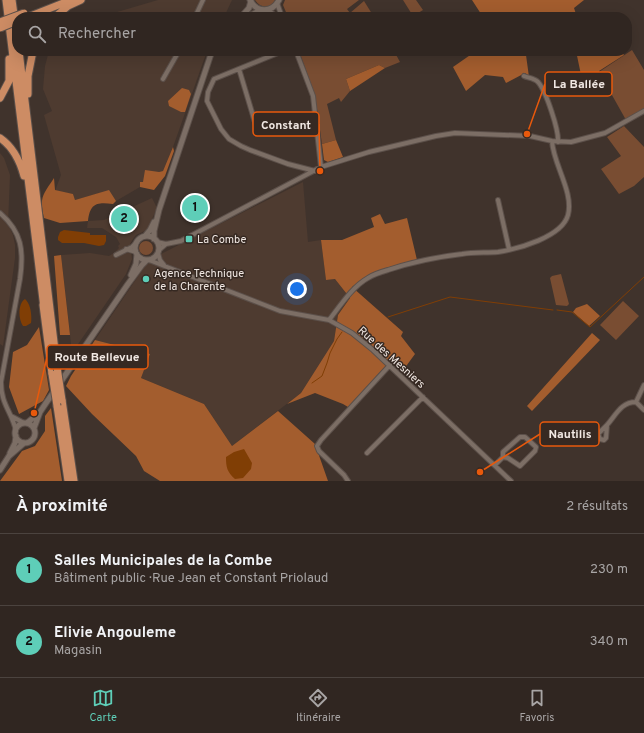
<!DOCTYPE html>
<html lang="fr">
<meta charset="utf-8">
<style>
body{margin:0;font-family:Overpass,sans-serif;background:#382e2a;color:#f1f3f6}
.you{position:absolute;left:297px;top:289px;width:14px;height:14px;margin:-10px;border:3px solid #fff;border-radius:50%;background:#1a73e8;box-shadow:0 0 0 6px #1a73e833}
.badge{display:grid;place-items:center;width:26px;height:26px;border-radius:50%;background:#5eceb8;color:#111;font-size:13px;font-weight:700}
.pin{position:absolute;translate:-50% -50%;border:2px solid #fff;box-shadow:0 1px 4px #0006}
.list{margin:0;padding:0;list-style:none}
h2{display:flex;justify-content:space-between;align-items:center;height:52px;margin:0;padding:0 16px;font-size:17px}
h2 small{font-size:13px;font-weight:400;color:#a8a5a5}
.list li{display:grid;grid-template-columns:26px 1fr auto;gap:12px;align-items:center;box-sizing:border-box;height:72px;padding:0 16px;border-top:1px solid #4b433f}
.list b{display:block;font-size:15px;white-space:nowrap}
.list p{margin:0;font-size:13px;white-space:nowrap;color:#a8a5a5}
.list em{font-size:13px;font-style:normal;color:#a8a5a5}
.icon{flex:none;width:22px;height:22px;fill:none;stroke:currentColor;stroke-width:2;stroke-linecap:round;stroke-linejoin:round}
.map{position:relative;flex:none;width:644px;height:481px;overflow:hidden}
.search{position:absolute;background:#302621;box-shadow:0 4px 16px #0002;left:12px;right:12px;top:12px;height:44px;display:flex;align-items:center;gap:10px;box-sizing:border-box;padding:0 14px;border-radius:16px;color:#a8a5a5;font-size:15px}
.sheet{height:196px;background:#302621}
nav{display:flex;justify-content:space-around;align-items:center;box-sizing:border-box;height:56px;border-top:1px solid #4b433f;background:#302621;font-size:11px;color:#a8a5a5}
nav a{display:grid;justify-items:center;gap:2px}
nav .on{color:#5eceb8}
.map>svg:first-child{display:block}
.built{fill:#4e3b30}
.green{fill:#794d32}
.forest{fill:#a35d2e}
.water{fill:#803e05}
.lines{fill:none;stroke-linecap:round;stroke-linejoin:round}
.stream{stroke:#803e05;stroke-width:1}
.minor-casing{stroke:#5c504a;stroke-width:6}
.tertiary-casing{stroke:#5c504a;stroke-width:7}
.trunk-casing{stroke:#5c504a;stroke-width:9}
.minor{stroke:#7c6e65;stroke-width:4}
.tertiary{stroke:#7c6e65;stroke-width:5}
.trunk{stroke:#cd8c64;stroke-width:7}
.trunk-bridge-casing{stroke:#5c504a;stroke-width:9;stroke-linecap:butt}
.trunk-bridge{stroke:#cd8c64;stroke-width:7}
.poi-dot{fill:#5eceb8;stroke:#362922;stroke-width:1.5}
.labels{text-anchor:middle;stroke-width:3;stroke-linejoin:round;paint-order:stroke}
.poi-label{font-size:11px;fill:#f1e8e3;stroke:#362922;text-anchor:start}
.street-label{font-size:11px;fill:#f1e8e3;stroke:#362922}
.leader{fill:none;stroke:#e8590c;stroke-width:1.5}
.callout-dot{fill:#e8590c;stroke:#362922;stroke-width:1.5}
.callout{fill:#362922;stroke:#e8590c;stroke-width:1.5}
.callout-label{font-size:12px;text-anchor:middle;font-weight:bold;fill:#f1e8e3}
</style>
<div class="map">
<svg width="644" height="481" viewBox="0 0 644 481">
<rect width="100%" height="100%" fill="#40332c"/>
<path class="built" d="M158,0H232L224,17H100Z
M49,51H207L173,147L163,171L159,172L143,182L140,183V187L116,201L108,191L75,200L73,194L55,191L61,175L44,115L52,111L43,89L45,66Z
M0,153L4,158L10,175L8,224L13,235L15,245V258L3,346L0,344Z
M303,182L308,242L321,240L326,280L335,279L350,298L338,315L334,341L301,393L232,446L204,404L141,378L150,354L95,340L145,266L163,253Z
M152,198L157,208L147,230L136,235L133,239L130,244L132,259L126,274L72,353L61,255L90,253L109,256L114,253L119,248L118,246L120,244L116,237L102,228H87L88,221L104,220Z"/>
<path class="green" d="M255,0H275C270,9 261,9 255,0Z
M285,0H359L347,9L350,13L364,1L374,17H288L283,5Z
M403,0H416L423,10L413,16Z
M632,50L644,70V109L626,120L599,72Z
M299,51H394L400,62L385,68L379,65L346,79L350,91L341,102L339,98L327,104L336,140L322,144L315,95Z
M624,126L644,147V177L634,186L619,194L601,169L621,156L607,137Z
M139 248a7 7 0 1 1 14 0a7 7 0 1 1-14 0Z
M561,274L569,304L567,306L556,305L550,278L552,276Z
M623,301L639,316L616,340L600,325Z"/>
<path class="forest" d="M472,0H584L574,8L577,17H483Z
M476,51H534L526,55L529,77L525,73L506,83L503,77L485,75L466,91L453,67Z
M576,51H621L624,55L599,71L604,81L592,87L584,89Z
M379,65L385,68L350,91L346,79Z
M182,88L189,90L191,94L185,112H181L169,106L168,101Z
M336,140L343,157L328,162L324,160L322,144Z
M173,147L174,151L165,176L154,190L140,187V182H143L145,170L159,172L163,171Z
M54,178L55,190L73,194L75,200L109,190L116,201L113,204C97,202 90,203 88,221L60,223L44,218C39,197 43,195 54,178Z
M380,214L385,224L407,218L417,260L369,275L352,287L403,332L401,336L415,354L404,369L393,358L348,407L343,404L315,393L287,404L301,393L334,341L338,315L350,298L335,279L326,280L321,240H342L374,227L371,218Z
M61,255L70,335H60L54,256Z
M587,304L600,316L589,326L573,312L576,308Z
M39,327L49,390L43,401L19,414L9,387L13,352L27,345Z
M592,333L600,340L532,411L527,406Z
M95,340L150,354L141,378L204,404L232,446L278,411L315,444L328,481H160L144,471L136,456L92,414L66,386L71,376Z
M51,408L62,481H0L22,451L35,446L45,431V416Z"/>
<path class="water" d="M64,230L90,233V235H106V241L104,245L99,246L84,243H62L58,240V237L60,232Z
M25,299C31,304 32,316 31,323L26,326H23C18,319 18,303 25,299Z
M244,449L252,463L251,469L243,478L235,479C227,472 226,467 226,457L234,452Z"/>
<g class="lines">
<path class="stream" d="M557,310L572,312L590,327L644,277
M388,317L450,297L553,310
M312,383L322,376L327,363L330,353L337,339L342,332"/>
<defs>
<path id="minor" d="M277,3L282,17
M267,10L278,17
M195,17L203,0
M283,51L214,79L208,92L207,101L221,129L229,139L241,146L250,150L288,164L315,171
M296,51L313,96L321,167
M239,69L257,129
M524,76C528,78 534,78 538,82C546,91 559,130 558,142
M163,79L179,51
M498,200L509,249
M0,213C22,232 24,251 20,279L1,382C1,405 12,412 16,431
M157,242L166,244L181,241L321,167L369,152L436,136L455,133L530,136L552,141L571,142L605,133L644,111
M126,249L136,252
M159,250L166,244
M158,253L160,260L164,265
M116,255L132,247L137,242
M149,260L280,311L329,320L352,333L373,350L511,481
M329,320C340,306 352,287 368,278C374,274 381,272 388,270C412,262 437,257 462,254C474,252 486,253 498,252C518,249 562,237 568,215C574,192 553,164 552,141
M636,402L644,385
M636,402L644,410
M11,416L24,423
M607,425C616,415 621,402 636,402
M607,425L606,438L604,440L600,439L598,434Z
M367,453L423,397
M495,465L503,457V452L520,437H525L536,447L535,451L520,466L508,458L503,457
M348,481L344,475L319,451L317,446L321,440L390,365"/>
<path id="tertiary" d="M250,0C257,13 272,13 279,0
M241,17L249,8L251,1
M248,17L260,10
M145,236L150,230L154,222
M135 248a12 12 0 1 1 24 0a12 12 0 1 1-24 0Z
M154,239V231L159,210L212,51
M131,275L136,264L137,254
M27,423L39,413
M15 433a10 10 0 1 1 20 0a10 10 0 1 1-20 0Z
M34,428L40,412L46,403L128,284L142,265L147,260
M10,453L15,443L16,436
M0,470L9,456L24,443"/>
<path id="trunk" d="M6,0L44,308
M12,0L17,36
M28,17L71,0
M55,17L68,6L81,0
M19,51L57,367
M28,94V76L33,51
M0,98L9,81V59
M0,138C13,147 20,161 24,176
M43,305L52,374
M62,400L74,481
M57,406L68,481"/>
</defs>
<use href="#minor" class="minor-casing"/>
<use href="#tertiary" class="tertiary-casing"/>
<use href="#trunk" class="trunk-casing"/>
<use href="#minor" class="minor"/>
<use href="#tertiary" class="tertiary"/>
<use href="#trunk" class="trunk"/>
<defs>
<path id="trunk-bridge" d="M0,22L24,13
M0,28L17,21
M57,367L62,400
M52,374L57,406"/>
</defs>
<use href="#trunk-bridge" class="trunk-bridge-casing"/>
<use href="#trunk-bridge" class="trunk-bridge"/>
</g>
<g class="poi-dot">
<rect x="185" y="235" width="8" height="8" rx="2"/>
<circle cx="146" cy="279" r="4"/>
</g>
<g class="labels">
<g class="poi-label">
<text x="197" y="243">La Combe</text>
<text x="154" y="277">Agence Technique<tspan x="154" dy="13">de la Charente</tspan></text>
</g>
<g class="street-label">
<text transform="translate(392 357) rotate(42)" y="4">Rue des Mesniers</text>
</g>
</g>
<path class="leader" d="M527 134L545 84M320 171L319 124M34 413L47 357M480 472L540 434"/>
<g class="callout-dot">
<circle cx="527" cy="134" r="4"/>
<circle cx="320" cy="171" r="4"/>
<circle cx="34" cy="413" r="4"/>
<circle cx="480" cy="472" r="4"/>
</g>
<g class="callout">
<rect x="545" y="72" width="67" height="24" rx="4"/>
<rect x="253" y="112" width="66" height="24" rx="4"/>
<rect x="47" y="345" width="101" height="24" rx="4"/>
<rect x="540" y="422" width="59" height="24" rx="4"/>
</g>
<g class="callout-label">
<text x="579" y="88">La Ballée</text>
<text x="286" y="129">Constant</text>
<text x="97" y="361">Route Bellevue</text>
<text x="570" y="438">Nautilis</text>
</g>
</svg>
<div class="you"></div>
<div class="pin badge" style="left:195px;top:208px">1</div>
<div class="pin badge" style="left:124px;top:219px">2</div>
<div class="search"><svg class="icon" aria-label="search" viewBox="0 0 24 24"><circle cx="10" cy="10" r="6"/><path d="M15 15l6 6"/></svg>Rechercher</div>
</div>
<section class="sheet">
<h2>À proximité<small>2 résultats</small></h2>
<ul class="list">
<li><span class="badge">1</span><div><b>Salles Municipales de la Combe</b><p>Bâtiment public · Rue Jean et Constant Priolaud</p></div><em>230 m</em></li>
<li><span class="badge">2</span><div><b>Elivie Angouleme</b><p>Magasin</p></div><em>340 m</em></li>
</ul>
</section>
<nav>
<a class="on"><svg class="icon" aria-label="map" viewBox="0 0 24 24"><path d="M3 6l6-2 6 2 6-2v14l-6 2-6-2-6 2zM9 4v14M15 6v14"/></svg>Carte</a>
<a><svg class="icon" aria-label="directions" viewBox="0 0 24 24"><path d="M12 3l9 9-9 9-9-9zM9 14v-3h6M13 9l2 2-2 2"/></svg>Itinéraire</a>
<a><svg class="icon" aria-label="saved" viewBox="0 0 24 24"><path d="M7 4h10v16l-5-4-5 4z"/></svg>Favoris</a>
</nav>
